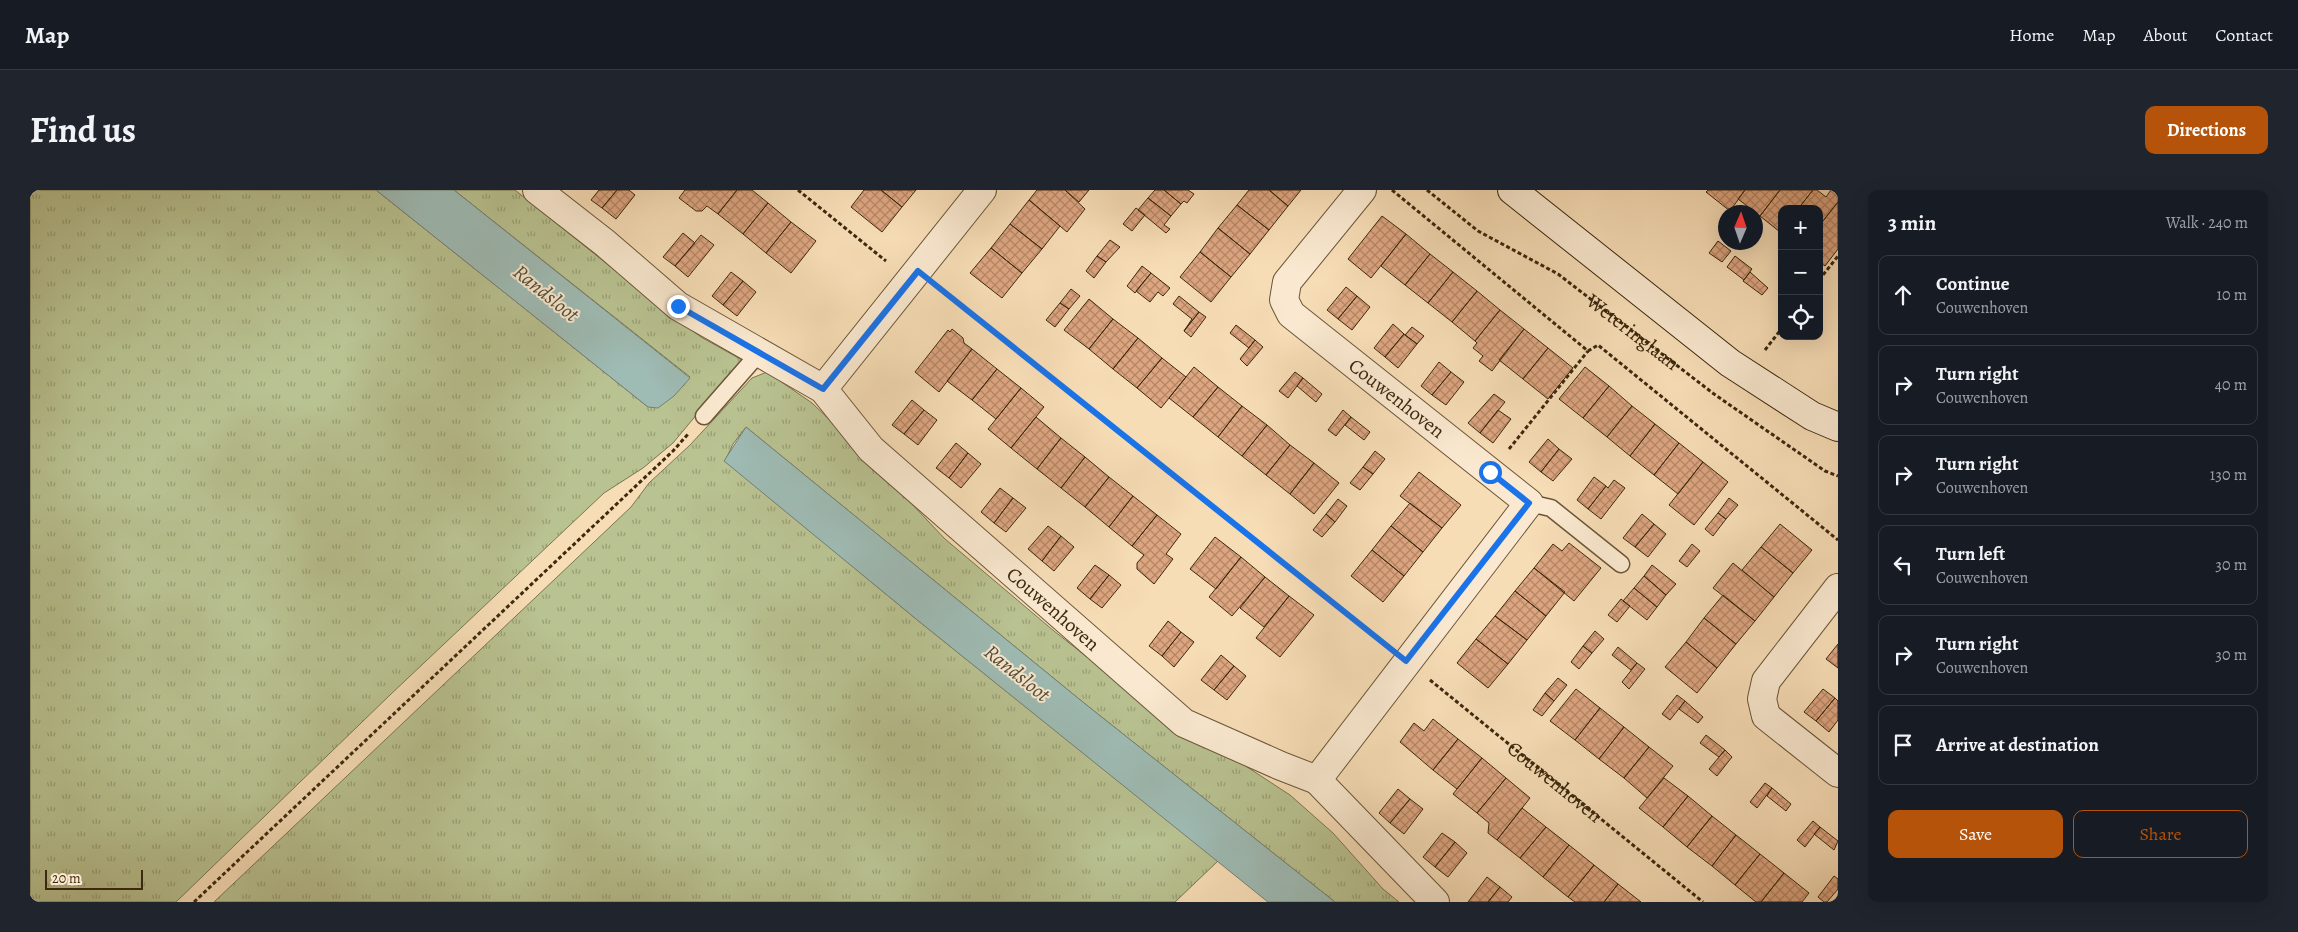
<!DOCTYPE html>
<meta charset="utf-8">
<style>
body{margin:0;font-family:Alegreya,serif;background:#20242c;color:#f1f3f6}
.controls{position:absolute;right:15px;top:15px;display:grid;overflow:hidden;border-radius:10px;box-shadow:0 5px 20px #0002}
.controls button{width:45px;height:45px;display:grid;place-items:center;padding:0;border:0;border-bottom:1px solid #363941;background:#171b24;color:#f1f3f6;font:25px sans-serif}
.compass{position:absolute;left:1688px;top:15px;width:45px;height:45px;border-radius:50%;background:#171b24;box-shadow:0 5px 20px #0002;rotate:2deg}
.scale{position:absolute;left:15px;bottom:12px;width:98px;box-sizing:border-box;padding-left:5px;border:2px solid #3c290e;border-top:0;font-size:14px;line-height:18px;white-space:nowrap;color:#3c290e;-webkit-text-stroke:4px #fae9d0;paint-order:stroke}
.stop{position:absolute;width:15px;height:15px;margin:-11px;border:4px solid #1a73e8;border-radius:50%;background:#fff}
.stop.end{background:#1a73e8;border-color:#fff;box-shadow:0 1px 5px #0008}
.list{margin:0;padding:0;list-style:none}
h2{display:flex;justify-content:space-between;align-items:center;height:65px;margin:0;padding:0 20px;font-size:21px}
h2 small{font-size:16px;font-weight:400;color:#9ea1a6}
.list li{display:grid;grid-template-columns:32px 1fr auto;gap:15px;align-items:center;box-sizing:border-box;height:80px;margin:0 10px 10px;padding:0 10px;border:1px solid #363941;border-radius:10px}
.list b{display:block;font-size:19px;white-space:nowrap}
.list p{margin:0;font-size:16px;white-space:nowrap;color:#9ea1a6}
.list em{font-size:16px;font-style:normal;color:#9ea1a6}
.actions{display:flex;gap:10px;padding:15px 20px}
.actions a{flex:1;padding:11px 0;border:1px solid #b45309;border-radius:10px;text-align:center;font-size:18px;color:#b45309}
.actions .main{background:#b45309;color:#fff}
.icon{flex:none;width:28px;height:28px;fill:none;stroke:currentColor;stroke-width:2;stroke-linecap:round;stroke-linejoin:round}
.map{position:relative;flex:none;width:1808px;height:712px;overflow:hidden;border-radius:10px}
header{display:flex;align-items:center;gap:30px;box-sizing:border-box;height:70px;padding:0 25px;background:#171b24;border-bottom:1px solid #363941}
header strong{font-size:24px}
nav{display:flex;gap:28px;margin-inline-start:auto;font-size:18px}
.intro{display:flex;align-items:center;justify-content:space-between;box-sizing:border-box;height:120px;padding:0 30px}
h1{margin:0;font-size:35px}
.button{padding:12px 22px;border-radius:10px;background:#b45309;color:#fff;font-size:18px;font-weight:700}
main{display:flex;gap:30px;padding:0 30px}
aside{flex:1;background:#171b24;border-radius:10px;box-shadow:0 5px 20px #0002}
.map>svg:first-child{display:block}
.grass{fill:url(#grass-tufts);stroke:#7a7650}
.water{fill:#9ebbb4;stroke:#778172}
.building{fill:url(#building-cross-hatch);stroke:#3c290e}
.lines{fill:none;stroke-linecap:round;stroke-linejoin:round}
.lane-casing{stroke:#6b5638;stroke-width:19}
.street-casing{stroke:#6b5638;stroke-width:30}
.secondary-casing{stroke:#3c290e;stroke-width:30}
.path{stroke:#3c290e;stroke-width:3;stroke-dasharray:4 2.5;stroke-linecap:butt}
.lane{stroke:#fae9d0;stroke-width:16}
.street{stroke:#fae9d0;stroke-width:28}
.secondary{stroke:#fae9d0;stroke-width:28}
.route{stroke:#1a73e8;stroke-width:6}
.labels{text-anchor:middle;stroke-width:4;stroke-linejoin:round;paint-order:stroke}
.street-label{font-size:20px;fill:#3c290e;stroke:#fae9d0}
.water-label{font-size:21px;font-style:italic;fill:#544e38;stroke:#fae9d0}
</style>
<header>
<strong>Map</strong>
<nav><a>Home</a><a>Map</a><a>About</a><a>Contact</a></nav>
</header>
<div class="intro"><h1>Find us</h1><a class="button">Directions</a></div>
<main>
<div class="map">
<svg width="1808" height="712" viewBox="0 0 1808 712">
<defs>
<pattern id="grass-tufts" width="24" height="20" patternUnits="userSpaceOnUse" patternTransform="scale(1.25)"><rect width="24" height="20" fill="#b9c291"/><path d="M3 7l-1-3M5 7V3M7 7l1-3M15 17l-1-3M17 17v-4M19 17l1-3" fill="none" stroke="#989e75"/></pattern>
<pattern id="building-cross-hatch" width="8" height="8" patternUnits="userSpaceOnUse" patternTransform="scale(1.25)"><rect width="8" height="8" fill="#dda580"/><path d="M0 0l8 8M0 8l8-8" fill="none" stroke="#b48667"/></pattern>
</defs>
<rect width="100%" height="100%" fill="#f7ddb6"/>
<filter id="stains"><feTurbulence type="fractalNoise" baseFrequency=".004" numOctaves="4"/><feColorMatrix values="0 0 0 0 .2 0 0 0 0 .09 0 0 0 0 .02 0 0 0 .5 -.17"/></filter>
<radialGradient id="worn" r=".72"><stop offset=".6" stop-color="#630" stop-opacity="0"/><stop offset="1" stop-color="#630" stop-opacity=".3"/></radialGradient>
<path class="grass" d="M0,0H346L618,217L660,187L424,0H485L638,123L671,147L712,170L643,253L613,278L574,303L360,505L146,712H0Z
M737,182L782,213L827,256L915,349L1024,441L1151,541L1211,573L1260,605L1303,643L1353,699L1369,712H1305L1054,513L716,237L703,254L695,271L891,433L1188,671L1145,712H184L601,317L619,293L660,255L722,188Z"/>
<path class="water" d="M346,0H424L660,188L644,206L628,218L618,217Z
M716,237L1054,513L1305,712H1238L891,433L694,271Z"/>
<path class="building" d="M569,0H587L572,18L561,10Z
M587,0H599L605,5L586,29L572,18Z
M655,0H707L688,24L677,16L672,21H666L649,8Z
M707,0H722L738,13L713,44L688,24Z
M834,0H851L872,17L852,42L821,17Z
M851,0H886L872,17Z
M1007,0H1035L1055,19L1037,42L999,10Z
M1035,0H1059L1049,12Z
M1125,0H1134L1151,14L1141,26L1118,8Z
M1134,0H1158L1164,4L1157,13L1154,11L1151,14Z
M1219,0H1239L1258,16L1239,40L1207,15Z
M1239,0H1271L1258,16Z
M1678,0H1715L1700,21L1676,2Z
M1715,0H1750L1730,26L1708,9Z
M1750,0H1783L1768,19H1752L1750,42L1730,26Z
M1783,0H1787L1796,7L1801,0H1808V12L1789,36V19H1768Z
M1118,8L1141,26L1134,35L1140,39L1136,43L1108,20Z
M999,10L1030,36L1012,59L980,34Z
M1808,12V59L1795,76L1789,72V36Z
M738,13L761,32L736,63L713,44Z
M1207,15L1239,40L1220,64L1188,38Z
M1106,18L1115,25L1102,41L1093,34Z
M1352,26L1376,44L1341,88L1318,69Z
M761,32L786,51L761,83L736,63Z
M980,34L1012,59L992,83L961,58Z
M1188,38L1220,64L1201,87L1170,62Z
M653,43L665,53L645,76L633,67Z
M1376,44L1400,64L1375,95L1351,76Z
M671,45L684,55L658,87L645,76Z
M1080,50L1090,57L1076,72L1067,66Z
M1688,51L1701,61L1692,72L1679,63Z
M961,58L992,83L972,108L940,83Z
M1170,62L1201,87L1181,112L1150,87Z
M1400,64L1423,82L1398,113L1375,95Z
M1067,66L1076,72L1064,88L1056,81Z
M1705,66L1722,79L1714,90L1697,77Z
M1112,76L1121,83L1105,103L1097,96Z
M701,82L713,91L693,115L682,106Z
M1423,82L1447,101L1422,132L1398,113Z
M1720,82L1738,98L1732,105L1713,91Z
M1121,83L1140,98L1133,106L1128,102L1120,112L1106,101Z
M713,91L726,102L707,126L693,115Z
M1316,97L1327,106L1308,129L1297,120Z
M1041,99L1050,106L1039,119L1030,113Z
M1447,101L1470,120L1445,151L1422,132Z
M1149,106L1169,122L1154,141L1162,129L1143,114Z
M1327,106L1340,117L1322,140L1308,129Z
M1059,109L1083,129L1059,159L1034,140Z
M1030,113L1039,119L1025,137L1016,130Z
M1470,120L1494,139L1462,181L1449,171L1453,166L1443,158L1447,153L1445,151Z
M1169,122L1176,127L1161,147L1154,141Z
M1083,129L1108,148L1083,179L1059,159Z
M1363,134L1374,144L1355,167L1344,158Z
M1206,135L1225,150L1219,158L1200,143Z
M1382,137L1394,146L1387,154L1375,145Z
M922,139L933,148L934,153L942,159L909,202L885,182L918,140L920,142Z
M1494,139L1518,158L1493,189L1469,170Z
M1374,144L1387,154L1368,178L1355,167Z
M1108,148L1132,168L1107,198L1083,179Z
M1225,150L1233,157L1217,176L1210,169Z
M1518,158L1543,178L1518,209L1493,189Z
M942,159L967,179L942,210L917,191Z
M1132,168L1156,187L1131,218L1107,198Z
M1409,172L1421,182L1402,205L1391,196Z
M1164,177L1188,197L1163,227L1139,208Z
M1555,177L1579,196L1553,228L1529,209Z
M967,179L991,198L966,229L942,210Z
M1265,182L1273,188L1258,208L1249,201Z
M1421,182L1434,192L1416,215L1402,205Z
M1273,188L1292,204L1286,212L1267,196Z
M1579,196L1602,216L1577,247L1553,228Z
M1188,197L1212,216L1188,247L1163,227Z
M991,198L1014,217L981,258L958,239Z
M1464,204L1475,212L1450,243L1438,233Z
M882,210L894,220L874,244L862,235Z
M1212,216L1237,235L1212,266L1188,247Z
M1602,216L1625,234L1600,266L1577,247Z
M894,220L907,230L888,255L874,244Z
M1313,220L1321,227L1306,246L1298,240Z
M1468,220L1481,229L1463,253L1450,243Z
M1006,227L1031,248L1007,279L981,258Z
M1321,227L1340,242L1334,250L1315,235Z
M1625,234L1649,253L1624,285L1600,266Z
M1237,235L1260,255L1236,285L1212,266Z
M1031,248L1055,267L1031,298L1007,279Z
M1518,249L1529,259L1511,282L1499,272Z
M926,253L938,263L919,288L906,278Z
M1649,253L1673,272L1648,304L1624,285Z
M1260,255L1284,273L1260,304L1236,285Z
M1529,259L1542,269L1523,291L1511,282Z
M1345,261L1355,269L1343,284L1333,277Z
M938,263L951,274L931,298L919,288Z
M1055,267L1079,287L1055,317L1031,298Z
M1673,272L1698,292L1664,335L1639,315Z
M1284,273L1309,293L1284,324L1260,304Z
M1333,277L1343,284L1330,300L1320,293Z
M1389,282L1431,315L1412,338L1370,306Z
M1079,287L1103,306L1079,337L1055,317Z
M1564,287L1576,296L1558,319L1547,310Z
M1584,290L1595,298L1571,329L1558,319L1576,296L1578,298Z
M970,298L983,308L964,333L951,322Z
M1103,306L1127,325L1102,356L1079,337Z
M983,308L996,318L976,342L964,333Z
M1699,308L1708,315L1696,329L1688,323Z
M1308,309L1317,316L1305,332L1296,324Z
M1380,313L1412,338L1393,362L1361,336Z
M1688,323L1696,329L1683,346L1675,339Z
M1296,324L1305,332L1292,347L1283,340Z
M1612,324L1624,334L1605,357L1593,348Z
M1127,325L1151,344L1136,364L1143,369L1124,394L1107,379V373L1114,365L1102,356Z
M1624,334L1636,344L1618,367L1605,357Z
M1750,334L1782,360L1763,383L1731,357Z
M1018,336L1031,346L1012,371L998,359Z
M1361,336L1393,362L1374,386L1342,360Z
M1031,346L1044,357L1024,381L1012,371Z
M1185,347L1211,367L1186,399L1160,379Z
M1539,353L1571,378L1544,411L1504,378L1523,354L1532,361Z
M1662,354L1670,361L1657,377L1649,371Z
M1731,357L1763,383L1744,407L1712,380Z
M1342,360L1374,386L1353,412L1321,386Z
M1211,367L1235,387L1202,426L1179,407Z
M1703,373L1744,407L1725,431L1683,398Z
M1065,375L1079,385L1060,409L1047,398Z
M1622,375L1646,394L1636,405L1614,386Z
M1504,378L1535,402L1516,426L1485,401Z
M1079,385L1091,395L1072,418L1060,409Z
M1614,386L1636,405L1627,417L1604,398Z
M1235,387L1259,406L1234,437L1210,418Z
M1604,398L1627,417L1617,430L1593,411Z
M1485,401L1516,426L1497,450L1465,426Z
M1693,405L1725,431L1706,454L1674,428Z
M1259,406L1284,425L1250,467L1226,448Z
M1591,409L1600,416L1587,432L1578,425Z
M1465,426L1497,450L1478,474L1446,449Z
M1674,428L1706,454L1687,478L1656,452Z
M1138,431L1151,442L1132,466L1119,456Z
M1565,441L1574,449L1562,463L1553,456Z
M1151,442L1164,452L1144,477L1132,466Z
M1446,449L1478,474L1458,498L1427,473Z
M1656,452L1687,478L1667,503L1635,477Z
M1808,454V478L1796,469Z
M1553,456L1562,463L1549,479L1541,472Z
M1588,457L1607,473L1601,480L1582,465Z
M1191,465L1204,476L1184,500L1171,490Z
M1607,473L1615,479L1599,499L1592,492Z
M1204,476L1216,486L1197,510L1184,500Z
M1528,488L1537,495L1524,511L1515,503Z
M1546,499L1570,518L1545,550L1520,531Z
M1793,499L1805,508L1786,531L1774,522Z
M1515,503L1524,511L1512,526L1503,520Z
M1647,505L1655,511L1640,530L1632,524Z
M1805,508L1808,511V530L1799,542L1786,531Z
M1655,511L1673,527L1668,533L1649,519Z
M1570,518L1594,537L1569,569L1545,550Z
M1403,529L1428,549L1403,580L1370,552L1384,533L1394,541Z
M1594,537L1619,557L1594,588L1569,569Z
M1676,545L1695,560L1689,567L1670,553Z
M1428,549L1452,568L1427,599L1403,580Z
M1619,557L1643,576L1617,608L1594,588Z
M1695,560L1702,567L1687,586L1679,579Z
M1452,568L1476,588L1447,623L1423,604Z
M1476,588L1500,608L1467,650L1458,643L1459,633L1447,623Z
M1634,588L1658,606L1633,637L1609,618Z
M1735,593L1742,598L1727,618L1720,612Z
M1742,598L1761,614L1756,621L1737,606Z
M1368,599L1380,609L1360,633L1349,623Z
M1658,606L1682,626L1657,657L1633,637Z
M1380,609L1393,619L1374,644L1360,633Z
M1492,618L1516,637L1490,668L1467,650Z
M1682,626L1706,645L1682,676L1657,657Z
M1783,631L1790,637L1775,657L1767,650Z
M1516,637L1539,655L1513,687L1490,668Z
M1790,637L1808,651L1804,660L1784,644Z
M1412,643L1425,652L1405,677L1393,667Z
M1706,645L1730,664L1705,695L1682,676Z
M1425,652L1437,663L1418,687L1405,677Z
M1539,655L1564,675L1538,707L1513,687Z
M1730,664L1754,683L1731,712H1726L1705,695Z
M1564,675L1588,694L1574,712H1545L1538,707Z
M1754,683L1779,703L1772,712H1731Z
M1804,686L1808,689V699L1797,712H1794L1788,707Z
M1457,687L1470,697L1458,712H1438Z
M1588,694L1611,712H1574Z
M1470,697L1482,707L1478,712H1458Z"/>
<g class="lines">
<defs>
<path id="lane" d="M674,226L730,162
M1499,313L1521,318L1591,374"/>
<g id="street">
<path id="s3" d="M507,0L575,53L648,116L793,199L841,259L1154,533L1251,576L1287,590L1405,712"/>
<path d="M793,199L952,0"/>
<path d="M1808,398L1736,491L1732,509L1736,526L1808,583"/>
<path d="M1287,590L1499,313L1261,124L1254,110L1257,92L1332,0"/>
</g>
<path id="secondary" d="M1482,0L1700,173L1782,226L1808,237"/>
</defs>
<use href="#lane" class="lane-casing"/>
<use href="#street" class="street-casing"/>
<use href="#secondary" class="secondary-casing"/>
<g class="path">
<path d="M768,0L856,71"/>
<path d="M1362,0L1558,161L1568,155L1808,350"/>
<path id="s1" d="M1397,0L1448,41L1528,84L1684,204L1795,281L1808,286"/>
<path d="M1789,90L1808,66"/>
<path d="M912,100L1354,454"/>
<path d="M1735,160L1752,138"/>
<path d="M1479,259L1558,161"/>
<path id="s2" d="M1400,490L1673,712"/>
<path d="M164,712L643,261L659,243"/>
</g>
<use href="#lane" class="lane"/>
<use href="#street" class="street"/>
<use href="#secondary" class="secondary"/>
</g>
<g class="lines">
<path class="route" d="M648,116L793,199L888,81L1376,471L1499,313L1460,282"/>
</g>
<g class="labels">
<g class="street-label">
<text dy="7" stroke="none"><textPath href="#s1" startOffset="251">Weteringlaan</textPath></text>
<text transform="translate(1367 208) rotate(38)" y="7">Couwenhoven</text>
<text dy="7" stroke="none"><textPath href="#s3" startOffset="669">Couwenhoven</textPath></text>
<text dy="7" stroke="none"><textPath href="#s2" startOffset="161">Couwenhoven</textPath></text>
</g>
<g class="water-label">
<text transform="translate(516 103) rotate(39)" y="7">Randsloot</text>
<text transform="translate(987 483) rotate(39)" y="7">Randsloot</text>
</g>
</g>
<rect width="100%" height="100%" filter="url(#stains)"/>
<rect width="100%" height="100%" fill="url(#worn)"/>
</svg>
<div class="controls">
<button>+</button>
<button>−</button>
<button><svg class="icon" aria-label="locate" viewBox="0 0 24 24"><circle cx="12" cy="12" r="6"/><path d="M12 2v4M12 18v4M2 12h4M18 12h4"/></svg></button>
</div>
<svg class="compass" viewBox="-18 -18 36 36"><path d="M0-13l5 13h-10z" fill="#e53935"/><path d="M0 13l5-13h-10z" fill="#9ea1a6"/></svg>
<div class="scale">20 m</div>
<div class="stop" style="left:1460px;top:282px"></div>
<div class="stop end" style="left:648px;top:116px"></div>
</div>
<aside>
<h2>3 min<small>Walk · 240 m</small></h2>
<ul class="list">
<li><svg class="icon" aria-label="ahead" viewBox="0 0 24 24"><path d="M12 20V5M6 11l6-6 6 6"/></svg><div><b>Continue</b><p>Couwenhoven</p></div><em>10 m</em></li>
<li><svg class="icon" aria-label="right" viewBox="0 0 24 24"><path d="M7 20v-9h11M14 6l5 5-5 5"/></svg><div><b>Turn right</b><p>Couwenhoven</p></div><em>40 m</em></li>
<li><svg class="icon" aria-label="right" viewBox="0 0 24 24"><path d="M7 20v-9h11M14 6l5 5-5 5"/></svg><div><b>Turn right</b><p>Couwenhoven</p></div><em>130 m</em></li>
<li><svg class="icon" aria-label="left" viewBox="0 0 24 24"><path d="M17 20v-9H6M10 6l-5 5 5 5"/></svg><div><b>Turn left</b><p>Couwenhoven</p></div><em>30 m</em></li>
<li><svg class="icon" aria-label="right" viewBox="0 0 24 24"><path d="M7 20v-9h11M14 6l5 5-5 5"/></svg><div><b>Turn right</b><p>Couwenhoven</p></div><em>30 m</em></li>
<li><svg class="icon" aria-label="arrive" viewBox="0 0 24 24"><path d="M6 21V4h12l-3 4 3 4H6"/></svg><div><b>Arrive at destination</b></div></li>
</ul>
<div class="actions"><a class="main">Save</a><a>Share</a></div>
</aside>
</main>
